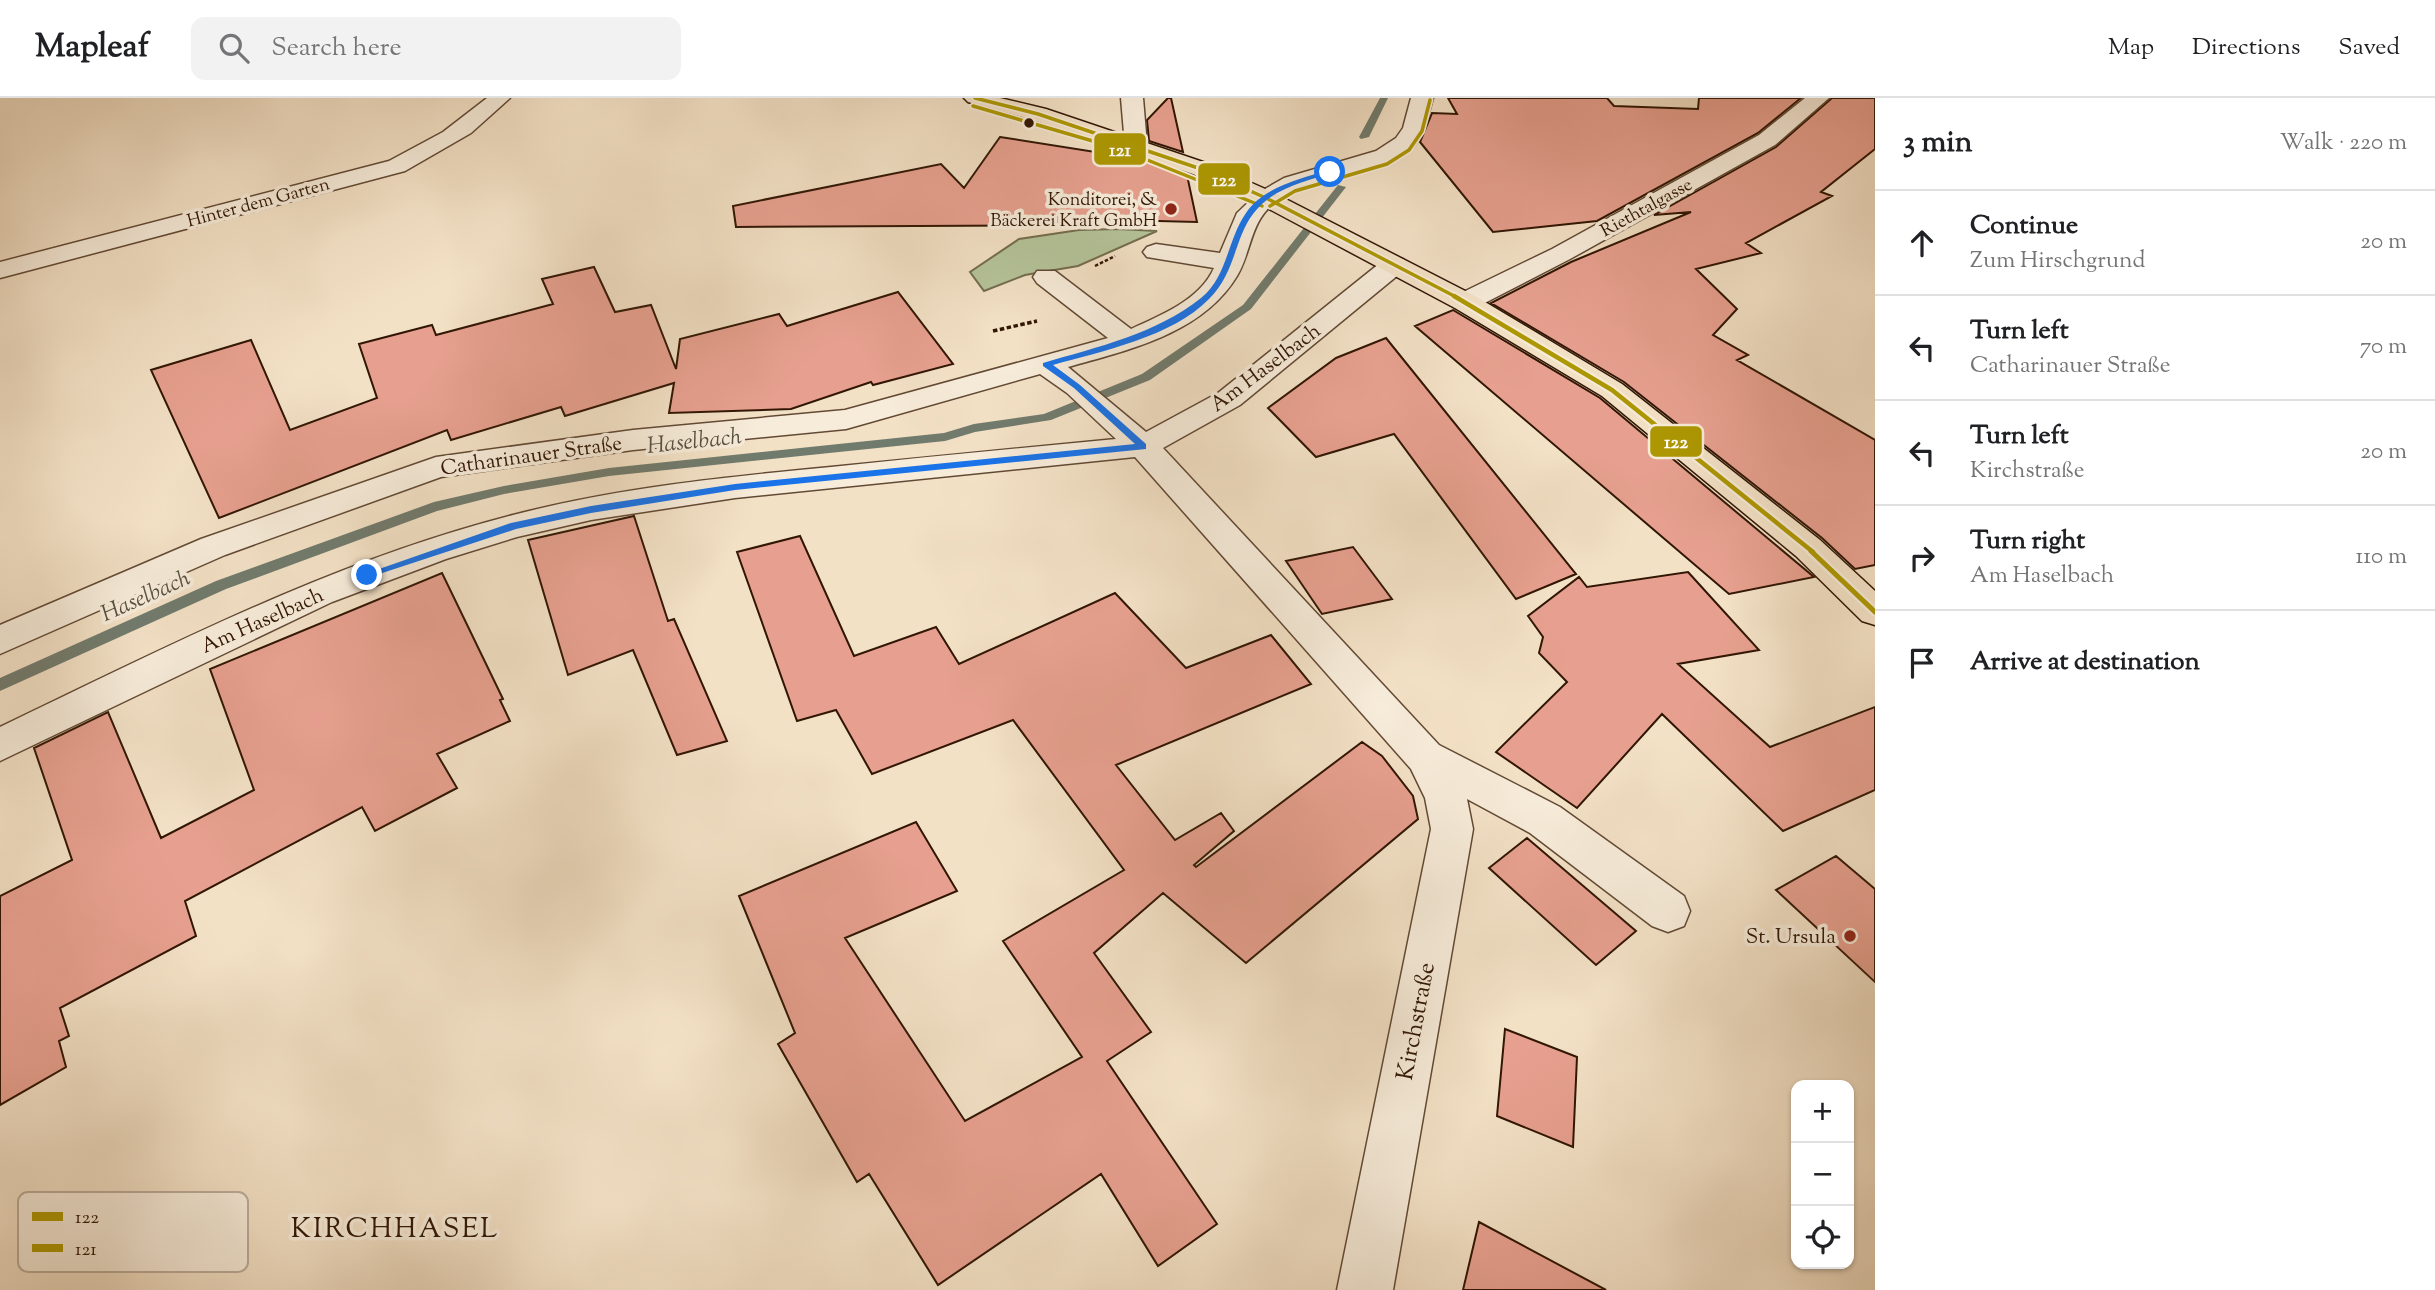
<!DOCTYPE html>
<meta charset="utf-8">
<style>
body{margin:0;font-family:"Sorts Mill Goudy",serif;background:#f2f2f2;color:#202124}
.controls{position:absolute;right:21px;bottom:21px;display:grid;overflow:hidden;border-radius:14px;box-shadow:0 2px 5px #0004}
.controls button{width:63px;height:63px;display:grid;place-items:center;padding:0;border:0;border-bottom:2px solid #e0e0e0;background:#fff;color:#202124;font:35px sans-serif}
.stop{position:absolute;width:21px;height:21px;margin:-16px;border:5px solid #1a73e8;border-radius:50%;background:#fff}
.stop.end{background:#1a73e8;border-color:#fff;box-shadow:0 2px 7px #0008}
.list{margin:0;padding:0;list-style:none}
h2{display:flex;justify-content:space-between;align-items:center;height:91px;margin:0;padding:0 28px;font-size:30px}
h2 small{font-size:23px;font-weight:400;color:#757577}
.list li{display:grid;grid-template-columns:46px 1fr auto;gap:21px;align-items:center;box-sizing:border-box;height:105px;padding:0 28px;border-top:2px solid #e0e0e0}
.list b{display:block;font-size:26px;white-space:nowrap}
.list p{margin:0;font-size:23px;white-space:nowrap;color:#757577}
.list em{font-size:23px;font-style:normal;color:#757577}
.icon{flex:none;width:38px;height:38px;fill:none;stroke:currentColor;stroke-width:2;stroke-linecap:round;stroke-linejoin:round}
.map{position:relative;flex:none;width:1875px;height:1192px;overflow:hidden}
header{display:flex;align-items:center;gap:42px;box-sizing:border-box;height:98px;padding:0 35px;background:#fff;border-bottom:2px solid #e0e0e0}
header strong{font-size:33px}
nav{display:flex;gap:38px;margin-inline-start:auto;font-size:24px}
.search{width:490px;height:63px;background:#f2f2f2;display:flex;align-items:center;gap:18px;box-sizing:border-box;padding:0 24px;border-radius:14px;color:#757577;font-size:26px}
main{display:flex}
aside{flex:1;background:#fff}
.map>svg:first-child{display:block}
.green{fill:#b5c49a;stroke:#736d4f;stroke-width:2}
.lines{fill:none;stroke-linecap:round;stroke-linejoin:round}
.stream{fill:#717b6d;fill-rule:evenodd}
.building{fill:#e7a08f;stroke:#311604;stroke-width:2}
.minor-casing{stroke:#624934;stroke-width:3}
.major-casing{stroke:#311604;stroke-width:3}
.path-far1{stroke:#311604;stroke-width:2.5;stroke-dasharray:3.5 2;stroke-linecap:butt}
.path{stroke:#311604;stroke-width:3.5;stroke-dasharray:4.5 2.5;stroke-linecap:butt}
.minor{fill:#f7ecda;fill-rule:evenodd}
.major{fill:#f3e1c6;fill-rule:evenodd}
.bus-1-far2-casing{stroke:#f7ecda;stroke-width:7}
.bus-1-far1-casing{stroke:#f7ecda;stroke-width:9}
.bus-1-casing{stroke:#f7ecda;stroke-width:10}
.bus-2-casing{stroke:#f7ecda;stroke-width:7}
.bus-1-far2{stroke:#ad9702;stroke-width:3.5}
.bus-1-far1{stroke:#ad9702;stroke-width:4.5}
.bus-1{stroke:#ad9702;stroke-width:5}
.bus-2{stroke:#ad9702;stroke-width:3.5}
.route{fill:#1a73e8}
.bus-dot{fill:#311604;stroke:#f7ecda;stroke-width:2.5}
.poi-dot{fill:#8f2418;stroke:#f7ecda;stroke-width:2.5}
.labels{text-anchor:middle;stroke-width:7;stroke-linejoin:round;paint-order:stroke}
.far-poi-label{font-size:18px;fill:#311604;stroke:#f7ecda;text-anchor:end}
.far-street-label{font-size:18px;fill:#311604;stroke:#f7ecda}
.street-label{font-size:21px;fill:#311604;stroke:#f7ecda}
.poi-label{font-size:21px;fill:#311604;stroke:#f7ecda;text-anchor:end}
.water-label{font-size:23px;font-style:italic;fill:#565141;stroke:#f7ecda}
.near-street-label{font-size:24px;fill:#311604;stroke:#f7ecda}
.near-quarter-label{font-size:28px;letter-spacing:2px;fill:#311604;stroke:#f7ecda}
.key{fill:#f7ecda;stroke:#bcac9a;stroke-width:2}
.key-label{font-size:19px;fill:#311604}
.line-badge{stroke:#f7ecda;stroke-width:2.5}
.badge-label{font-size:19px;text-anchor:middle;font-weight:bold;fill:#fff}
</style>
<header>
<strong>Mapleaf</strong>
<div class="search"><svg class="icon" aria-label="search" viewBox="0 0 24 24"><circle cx="10" cy="10" r="6"/><path d="M15 15l6 6"/></svg>Search here</div>
<nav><a>Map</a><a>Directions</a><a>Saved</a></nav>
</header>
<main>
<div class="map">
<svg width="1875" height="1192" viewBox="0 0 1875 1192">
<rect width="100%" height="100%" fill="#f3e1c6"/>
<filter id="stains"><feTurbulence type="fractalNoise" baseFrequency=".00286" numOctaves="4"/><feColorMatrix values="0 0 0 0 .2 0 0 0 0 .09 0 0 0 0 .02 0 0 0 .5 -.17"/></filter>
<radialGradient id="worn" r=".72"><stop offset=".6" stop-color="#630" stop-opacity="0"/><stop offset="1" stop-color="#630" stop-opacity=".3"/></radialGradient>
<path class="green" d="M1118,131L1157,133L1078,168L1025,177L984,193L970,174L1019,141L1079,132Z"/>
<g class="lines">
<path class="stream" d="M1380,0H1388L1369,39L1361,41L1359,39Z
M1338,87L1346,89L1251,211L1150,282L1051,322L975,334L945,343L609,378L504,396L437,413L226,491L0,593V580L216,483L434,404L504,388L609,370L944,335L974,326L1044,316L1142,276L1243,207Z"/>
</g>
<path class="building" d="M1168,0H1171L1183,54L1149,43L1147,22Z
M1448,0H1607L1614,8L1698,11L1699,0H1801L1758,35L1597,123L1493,134L1420,44L1432,15L1457,16Z
M1832,0H1875V51L1821,94L1832,98L1746,145L1761,155L1696,171L1737,211L1713,237L1748,257L1737,262L1875,342V467L1855,471L1822,440L1624,284L1491,205L1571,164L1691,114L1654,117L1776,49Z
M1000,39L1114,57L1118,53L1187,77L1197,124L1077,121L1088,127L736,129L733,108L941,66L964,90Z
M594,169L615,214L651,207L676,271L680,241L779,216L787,228L898,194L953,266L873,287L871,284L791,311L669,315L674,285L565,318L561,309L451,342L447,332L219,420L151,272L251,242L290,332L377,300L359,246L432,227L436,237L553,206L542,181Z
M1453,212L1600,300L1814,479L1729,496L1415,228Z
M1386,240L1576,476L1516,501L1394,336L1316,359L1268,310L1336,260Z
M634,418L668,523L674,521L727,643L677,657L633,552L568,577L528,442Z
M800,438L854,558L936,529L959,566L1115,495L1186,570L1271,537L1311,586L1116,667L1175,742L1221,715L1234,733L1194,767L1196,769L1362,644L1382,658L1413,698L1418,721L1246,865L1163,795L1094,855L1151,934L1107,963L1217,1126L1158,1168L1101,1076L938,1187L869,1076L857,1084L778,946L795,935L739,798L916,724L957,793L845,840L965,1023L1082,959L1003,843L1124,772L1013,622L872,676L836,612L797,623L737,454Z
M1353,449L1392,501L1322,516L1286,463Z
M1688,474L1759,552L1678,566L1770,649L1875,609V692L1783,733L1662,616L1577,710L1496,654L1567,584L1539,555L1543,539L1528,518L1579,479L1587,489Z
M442,475L503,601L500,602L510,623L437,656L457,690L375,733L362,709L185,803L196,838L60,910L69,938L59,943L66,969L0,1007V798L72,762L34,650L108,614L161,740L254,692L210,571Z
M1527,740L1636,833L1596,867L1489,770Z
M1836,758L1875,791V884L1776,792Z
M1505,931L1577,959L1573,1049L1497,1018Z
M1479,1124L1606,1192H1463Z"/>
<g class="lines">
<defs>
<path id="minor" d="M487,0H510L471,35L405,73L0,180V164L389,63L443,34Z
M1121,0H1143L1147,47L1144,52L1136,54L1125,47Z
M1411,0H1433C1428,17 1425,35 1413,49C1386,77 1313,79 1276,104C1250,122 1252,153 1237,178C1202,236 1128,252 1068,269L1146,334L1218,295L1385,161H1403L1407,167L1403,173L1240,307L1163,350L1439,647L1560,709L1684,798L1690,813L1684,828L1668,834L1652,828L1530,735L1467,701L1473,731L1393,1192H1337L1431,731L1425,700L1411,671L1135,359L735,400L591,422L517,439L446,461L332,504L0,663V629C167,549 333,463 513,417C616,390 725,379 831,369C926,359 1021,350 1116,341L1067,295L1040,276L846,331L633,352L441,379L225,457L0,556V527L201,441L436,359L633,332L845,312L1108,240L1037,185L1033,179L1037,173H1055L1131,231C1161,217 1200,202 1214,170L1147,159L1143,154L1147,149L1156,146L1220,155L1237,115L1258,95L1284,80L1376,53L1396,40L1403,30Z
M1805,0H1829L1775,47L1570,161L1475,210H1455L1451,204L1455,198L1552,151L1759,37Z"/>
<path id="major" d="M964,0H1000L1046,11L1209,66L1274,95L1475,198L1622,286L1820,442L1875,493V527L1862,523L1796,458L1602,298L1455,210L1258,105L1193,76L1030,21L968,4Z"/>
</defs>
<use href="#minor" class="minor-casing"/>
<use href="#major" class="major-casing"/>
<path class="path-far1" d="M1095,168L1115,158"/>
<path class="path" d="M993,233L1037,223"/>
<use href="#minor" class="minor"/>
<use href="#major" class="major"/>
<defs>
<path id="bus-1-far2" d="M975,0L1038,16L1201,71L1266,100L1458,200"/>
<path id="bus-1-far1" d="M1454,198L1612,292L1813,454"/>
<path id="bus-1" d="M1811,453L1875,514"/>
<path id="bus-2" d="M973,8L1120,51L1262,108
M1270,108L1295,93L1387,66L1409,52L1422,33L1430,2"/>
</defs>
<use href="#bus-1-far2" class="bus-1-far2-casing"/>
<use href="#bus-1-far1" class="bus-1-far1-casing"/>
<use href="#bus-1" class="bus-1-casing"/>
<use href="#bus-2" class="bus-2-casing"/>
<use href="#bus-1-far2" class="bus-1-far2"/>
<use href="#bus-1-far1" class="bus-1-far1"/>
<use href="#bus-1" class="bus-1"/>
<use href="#bus-2" class="bus-2"/>
</g>
<path class="route" d="M1330,72L1333,75C1305,83 1271,91 1253,116C1234,141 1236,174 1209,201C1172,239 1102,253 1053,267L1080,287L1146,346V351L735,392L591,415L516,431L367,480L362,477L511,425L591,408L735,386L1135,346L1074,290L1043,268V265C1097,249 1156,236 1201,200C1228,178 1227,142 1246,115C1263,89 1302,80 1330,72Z"/>
<circle class="bus-dot" cx="1029" cy="25" r="6"/>
<g class="poi-dot">
<circle cx="1171" cy="111" r="7"/>
<circle cx="1850" cy="838" r="7"/>
</g>
<g class="labels">
<g class="far-poi-label">
<text x="1157" y="107">Konditorei, &amp;<tspan x="1157" dy="21">Bäckerei Kraft GmbH</tspan></text>
</g>
<g class="far-street-label">
<text transform="translate(258 104) rotate(-15)" y="6">Hinter dem Garten</text>
<text transform="translate(1646 109) rotate(-29)" y="6">Riethtalgasse</text>
</g>
<g class="street-label">
<text transform="translate(1265 269) rotate(-37)" y="7">Am Haselbach</text>
<text transform="translate(531 357) rotate(-8)" y="7">Catharinauer Straße</text>
<text transform="translate(262 522) rotate(-24)" y="7">Am Haselbach</text>
</g>
<g class="poi-label">
<text x="1836" y="845">St. Ursula</text>
</g>
<g class="water-label">
<text transform="translate(694 342) rotate(-6)" y="8">Haselbach</text>
<text transform="translate(145 497) rotate(-24)" y="8">Haselbach</text>
</g>
<g class="near-street-label">
<text transform="translate(1415 923) rotate(-79)" y="8">Kirchstraße</text>
</g>
<g class="near-quarter-label">
<text x="395" y="1139">KIRCHHASEL</text>
</g>
</g>
<rect x="18" y="1094" width="230" height="80" rx="10" class="key"/>
<rect x="32" y="1114" width="31" height="9" fill="#ad9702"/>
<rect x="32" y="1146" width="31" height="8" fill="#ad9702"/>
<g class="key-label">
<text x="75" y="1125">122</text>
<text x="75" y="1157">121</text>
</g>
<g class="line-badge">
<rect x="1093" y="34" width="54" height="34" rx="7" fill="#ad9702"/>
<rect x="1197" y="64" width="54" height="34" rx="7" fill="#ad9702"/>
<rect x="1649" y="327" width="54" height="33" rx="7" fill="#ad9702"/>
</g>
<g class="badge-label">
<text x="1120" y="58">121</text>
<text x="1224" y="88">122</text>
<text x="1676" y="350">122</text>
</g>
<rect width="100%" height="100%" filter="url(#stains)"/>
<rect width="100%" height="100%" fill="url(#worn)"/>
</svg>
<div class="controls">
<button>+</button>
<button>−</button>
<button><svg class="icon" aria-label="locate" viewBox="0 0 24 24"><circle cx="12" cy="12" r="6"/><path d="M12 2v4M12 18v4M2 12h4M18 12h4"/></svg></button>
</div>
<div class="stop" style="left:1330px;top:74px"></div>
<div class="stop end" style="left:367px;top:477px"></div>
</div>
<aside>
<h2>3 min<small>Walk · 220 m</small></h2>
<ul class="list">
<li><svg class="icon" aria-label="ahead" viewBox="0 0 24 24"><path d="M12 20V5M6 11l6-6 6 6"/></svg><div><b>Continue</b><p>Zum Hirschgrund</p></div><em>20 m</em></li>
<li><svg class="icon" aria-label="left" viewBox="0 0 24 24"><path d="M17 20v-9H6M10 6l-5 5 5 5"/></svg><div><b>Turn left</b><p>Catharinauer Straße</p></div><em>70 m</em></li>
<li><svg class="icon" aria-label="left" viewBox="0 0 24 24"><path d="M17 20v-9H6M10 6l-5 5 5 5"/></svg><div><b>Turn left</b><p>Kirchstraße</p></div><em>20 m</em></li>
<li><svg class="icon" aria-label="right" viewBox="0 0 24 24"><path d="M7 20v-9h11M14 6l5 5-5 5"/></svg><div><b>Turn right</b><p>Am Haselbach</p></div><em>110 m</em></li>
<li><svg class="icon" aria-label="arrive" viewBox="0 0 24 24"><path d="M6 21V4h12l-3 4 3 4H6"/></svg><div><b>Arrive at destination</b></div></li>
</ul>
</aside>
</main>
